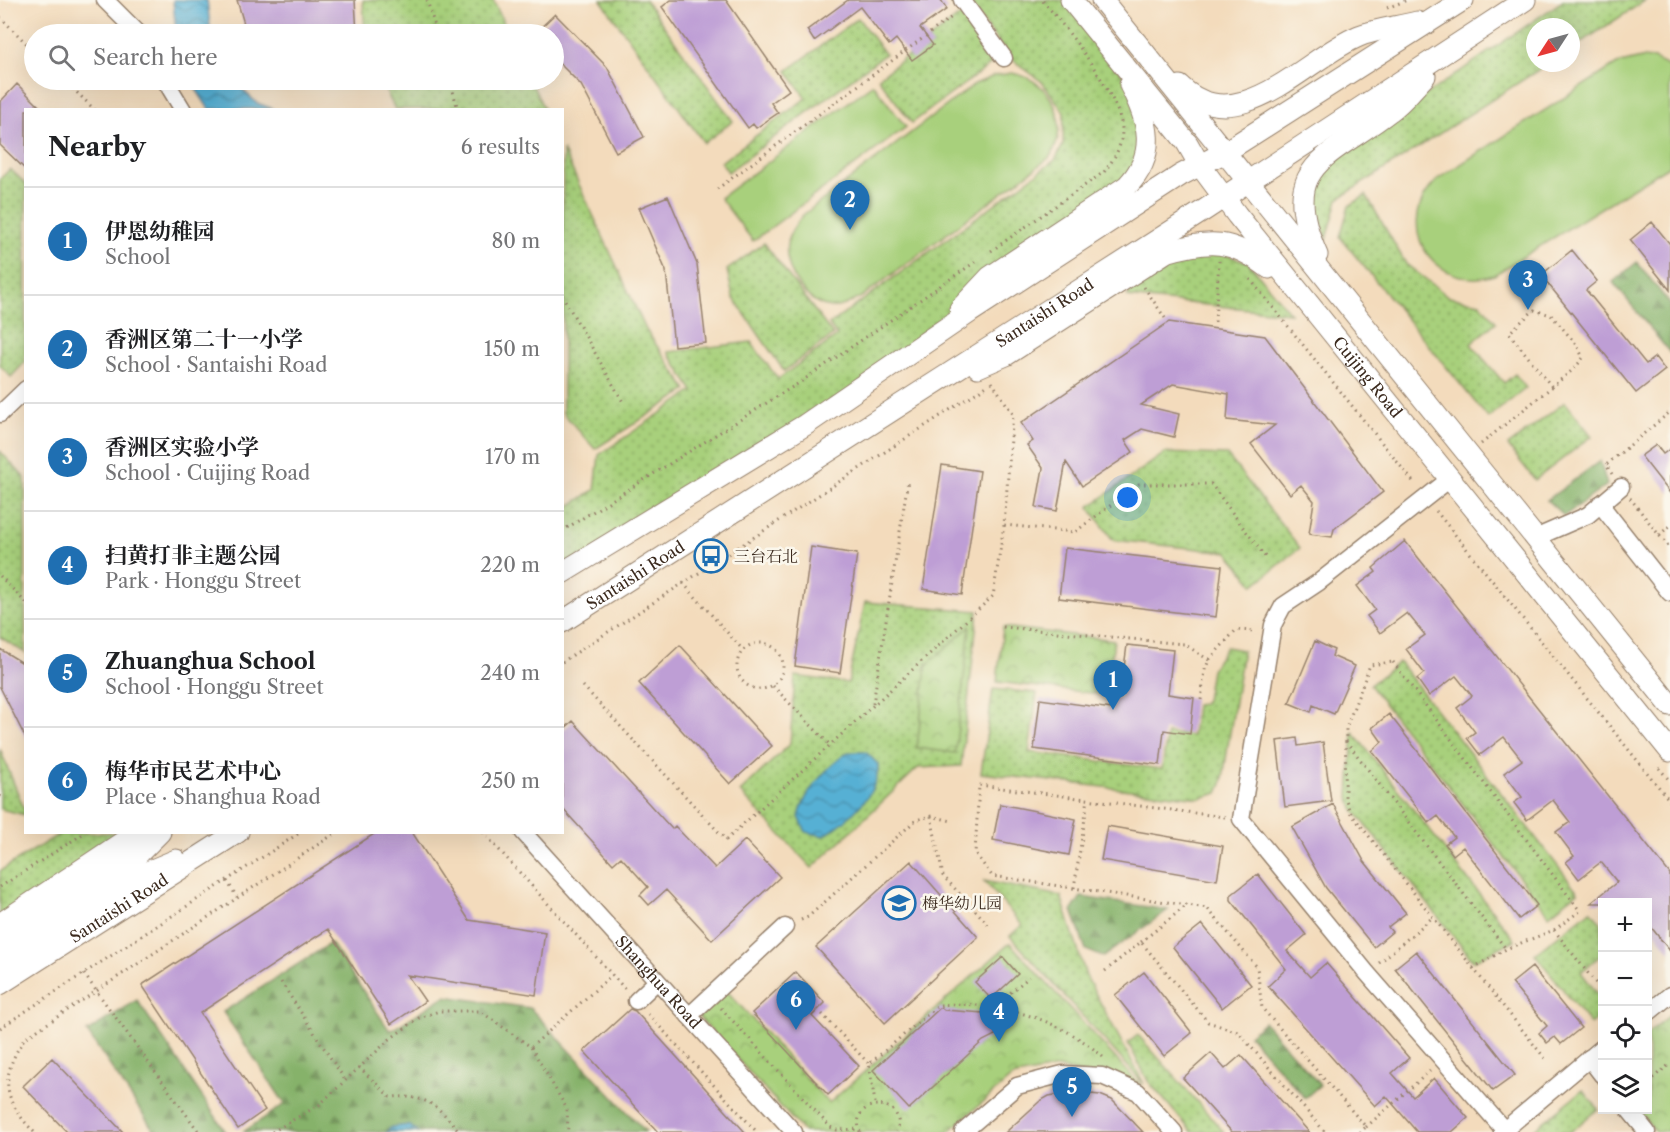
<!DOCTYPE html>
<meta charset="utf-8">
<style>
body{margin:0;font-family:"Libre Caslon Text","Noto Serif SC",serif;background:#f6f6f6;color:#202124}
.controls{position:absolute;right:18px;bottom:18px;display:grid;overflow:hidden;border-radius:0px;box-shadow:0 6px 24px #0002}
.controls button{width:54px;height:54px;display:grid;place-items:center;padding:0;border:0;border-bottom:2px solid #e0e0e0;background:#fff;color:#202124;font:30px sans-serif}
.compass{position:absolute;left:1526px;top:18px;width:54px;height:54px;border-radius:50%;background:#fff;box-shadow:0 6px 24px #0002;rotate:234deg}
.you{position:absolute;left:1128px;top:498px;width:21px;height:21px;margin:-15px;border:4px solid #fff;border-radius:50%;background:#1a73e8;box-shadow:0 0 0 9px #1a73e833}
.badge{display:grid;place-items:center;width:39px;height:39px;border-radius:50%;background:#1f6fb2;color:#fff;font-size:20px;font-weight:700}
.pin{position:absolute;translate:-50% -50px;filter:drop-shadow(0 2px 3px #0008)}
.pin::after{content:'';position:absolute;top:32px;width:21px;height:18px;background:inherit;clip-path:polygon(0 0,100% 0,50% 100%)}
.list{margin:0;padding:0;list-style:none}
h2{display:flex;justify-content:space-between;align-items:center;height:78px;margin:0;padding:0 24px;font-size:26px}
h2 small{font-size:20px;font-weight:400;color:#757577}
.list li{display:grid;grid-template-columns:39px 1fr auto;gap:18px;align-items:center;box-sizing:border-box;height:108px;padding:0 24px;border-top:2px solid #e0e0e0}
.list b{display:block;font-size:22px;white-space:nowrap}
.list p{margin:0;font-size:20px;white-space:nowrap;color:#757577}
.list em{font-size:20px;font-style:normal;color:#757577}
.icon{flex:none;width:33px;height:33px;fill:none;stroke:currentColor;stroke-width:2;stroke-linecap:round;stroke-linejoin:round}
.map{position:relative;flex:none;width:1670px;height:1132px;overflow:hidden}
.search{position:absolute;background:#fff;box-shadow:0 6px 24px #0002;left:24px;top:24px;width:540px;height:66px;display:flex;align-items:center;gap:15px;box-sizing:border-box;padding:0 21px;border-radius:33px;color:#757577;font-size:22px}
.panel{position:absolute;background:#fff;box-shadow:0 6px 24px #0002;left:24px;top:108px;width:540px;height:726px;border-radius:0px}
.map>svg:first-child{display:block}
.grass{fill:url(#grass-dots);stroke:#727d4c;stroke-width:1.5}
.forest{fill:url(#forest-firs);stroke:#606e44;stroke-width:1.5}
.park{fill:url(#park-crowns);stroke:#727d4c;stroke-width:1.5}
.pitch{fill:#a8d07b;stroke:#727d4c;stroke-width:1.5}
.water{fill:url(#water-waves);stroke:#496d79;stroke-width:1.5}
.building{fill:#be9ed5}
.lines{fill:none;stroke-linecap:round;stroke-linejoin:round}
.minor-casing{stroke:#97826d;stroke-width:19}
.major-casing{stroke:#97826d;stroke-width:23}
.path{stroke:#97826d;stroke-width:3;stroke-dasharray:1.5 4.5;stroke-linecap:butt}
.minor{stroke:#fff;stroke-width:16}
.major{stroke:#fff;stroke-width:21}
.labels{text-anchor:middle;stroke-width:5;stroke-linejoin:round;paint-order:stroke}
.street-label{font-size:16px;fill:#3b2a1e;stroke:#fbf7ec}
.poi-label{font-size:16px;fill:#3b2a1e;stroke:#fbf7ec;text-anchor:start}
</style>
<div class="map">
<svg width="1670" height="1132" viewBox="0 0 1670 1132">
<defs>
<pattern id="grass-dots" width="8" height="8" patternUnits="userSpaceOnUse" patternTransform="scale(1.5)"><rect width="8" height="8" fill="#a8d07b"/><path d="M2 2h.1M6 6h.1" fill="none" stroke="#8aa964" stroke-width="1.8" stroke-linecap="round"/></pattern>
<pattern id="forest-firs" width="22" height="20" patternUnits="userSpaceOnUse" patternTransform="scale(1.5)"><rect width="22" height="20" fill="#86b26b"/><path d="M5 1l3.5 6h-7zM16 11l3.5 6h-7z" fill="#6f9157"/></pattern>
<pattern id="park-crowns" width="20" height="18" patternUnits="userSpaceOnUse" patternTransform="scale(1.5)"><rect width="20" height="18" fill="#a8d07b"/><path d="M2 6a3 3 0 1 1 6 0M12 15a3 3 0 1 1 6 0" fill="none" stroke="#8aa964"/></pattern>
<pattern id="water-waves" width="16" height="10" patternUnits="userSpaceOnUse" patternTransform="scale(1.5)"><rect width="16" height="10" fill="#57b0d4"/><path d="M0 5q4-4 8 0t8 0" fill="none" stroke="#498fab"/></pattern>
</defs>
<rect width="100%" height="100%" fill="#fbf7ec"/>
<filter id="ink" filterUnits="userSpaceOnUse"><feTurbulence type="fractalNoise" baseFrequency=".0167" numOctaves="2"/><feDisplacementMap in="SourceGraphic" scale="12" xChannelSelector="R" yChannelSelector="G"/><feConvolveMatrix kernelMatrix="1 2 1 2 8 2 1 2 1" color-interpolation-filters="sRGB"/></filter>
<filter id="wash" filterUnits="userSpaceOnUse"><feTurbulence type="fractalNoise" baseFrequency=".008" numOctaves="4" result="noise"/><feDisplacementMap in="SourceGraphic" scale="24" xChannelSelector="R" yChannelSelector="G"/><feGaussianBlur stdDeviation="1.35" result="paint"/><feColorMatrix in="noise" values="0 0 0 0 0 0 0 0 0 0 0 0 0 0 0 0 0 1.4 0 .05"/><feComposite in="paint" operator="in"/></filter>
<g filter="url(#wash)">
<rect width="100%" height="100%" fill="#f3dbbc"/>
<path class="grass" d="M363,0H493L509,34H365Z
M601,0H645L733,121L704,143Z
M968,0H1071L1129,84L1145,160L927,342L563,572V510L595,490L599,455L693,391L668,352L751,342L778,379L837,336L829,325L1055,160L1063,145L1064,112L1042,82L1009,57Z
M1564,0H1646L1571,49V27H1535V63H1549L1338,199L1327,239L1312,198L1327,163Z
M961,15L995,61L912,123L878,78Z
M858,18L885,54L728,172L721,162L806,98L787,71Z
M380,80H530L544,109H395Z
M563,150L646,330L687,390L595,449L563,413Z
M10,169L26,184L25,362L11,377L0,365V179Z
M1366,195L1406,264L1449,297L1480,303L1496,322L1471,344L1504,383L1515,374L1526,388L1488,418L1340,237L1349,206Z
M764,243L833,335L784,371L733,297L727,270Z
M1220,253L1248,262L1290,313L1127,297C1146,261 1183,255 1220,253Z
M1565,402L1592,436L1535,480L1508,446Z
M0,451L25,478V653L0,637Z
M1165,453L1227,455L1300,548L1254,585L1228,552L1113,540L1089,507Z
M865,602L978,611L961,766L918,768L812,868L740,792L790,744L795,676L848,683Z
M1226,647L1243,650L1222,784L1218,793L1200,798L981,773L993,689L1037,693L1029,752L1162,769L1167,733L1192,736L1196,705L1203,704L1206,700L1211,670Z
M1399,662L1578,892L1549,915L1370,685Z
M1353,732L1515,940L1473,961L1353,809L1349,796Z
M0,749L25,811V815L0,809Z
M61,833H138L0,922V871Z
M984,881L1061,896L1086,976L1144,1084L1010,936L1022,925Z
M1591,910L1602,924V954L1581,972L1602,1000V1014L1590,1024L1535,954Z
M1138,1035L1224,1132H1192L1148,1081L1128,1043Z
M1583,1090L1598,1109L1570,1132H1531Z"/>
<path class="forest" d="M1637,262L1670,304V353L1613,282Z
M1600,461L1607,485L1564,516L1547,500Z
M1081,897L1168,910L1103,957L1086,950L1072,910Z
M331,943L390,1031L445,996L530,1008L646,1132H243L285,1104L223,1012Z
M137,1000L226,1132H155L87,1032Z
M1264,1022L1320,1085L1305,1098L1249,1035Z"/>
<path class="park" d="M970,626L955,753L917,748L926,666Z
M1003,627L1114,640L1107,695L997,682Z
M1010,943L1140,1085L1058,1068L1012,1077L948,1132H804L698,1016L726,990L829,1103Z
M1670,1015V1131L1656,1132L1638,1110H1648V1033Z"/>
<path class="pitch" d="M1641,58L1654,59L1670,67V165L1494,275C1449,290 1402,248 1422,201C1425,192 1433,185 1439,178L1617,64Z
M1012,73C1053,80 1072,125 1049,158L863,296C855,300 846,306 837,307C807,310 783,269 787,244C789,232 796,224 803,215L975,84L994,76Z
M873,84L906,127L753,241L720,198Z"/>
<path class="water" d="M173,0H207L211,34H176Z
M190,80H232L257,103L274,109H209Z
M848,752H866L878,764C880,794 847,821 824,836L806,832L799,817C804,791 827,767 848,752Z
M409,1125L418,1132H386L391,1127Z"/>
<g id="blocks">
<path class="building" d="M237,0H355L357,34H247Z
M671,0H726L789,90L771,103L778,113L756,128L753,124L748,128L662,7Z
M848,0H941L947,9L920,28L933,45L912,60L896,39L889,45L860,7L814,41L807,30Z
M555,14L607,67L644,137L616,152L581,85L554,58V34H534Z
M17,84L43,110H26V170L0,145V102Z
M668,196L697,264L706,343L674,346L666,271L639,208Z
M1652,222L1670,244V290L1630,240Z
M1572,250L1597,281L1586,290L1646,364L1655,357L1665,370L1636,393L1541,275Z
M1169,322L1265,336L1383,492L1334,529L1332,537L1309,534L1314,501L1301,485L1290,494L1251,444L1275,425L1227,420L1229,394L1173,384L1141,405L1179,414L1174,437L1142,429L1125,440L1133,452L1082,486L1066,462L1057,511L1036,507L1043,468L1027,445L1033,441L1021,423Z
M1656,445L1663,454L1670,449V493L1641,456Z
M942,465L980,471L962,595L923,589Z
M1405,541L1670,874V951L1647,922V903H1591L1617,882L1601,862L1579,879L1566,862L1574,856L1556,832L1570,822L1553,800L1527,820L1514,803L1522,797L1504,773L1522,760L1504,737L1480,755L1467,738L1475,732L1457,708L1472,696L1456,676L1429,696L1417,679L1424,673L1406,649L1425,635L1407,613L1380,633L1367,616L1375,610L1357,586L1376,572L1373,568Z
M811,547L857,554L840,673L795,666Z
M1065,548L1222,566L1216,617L1059,598Z
M1315,641L1334,650L1332,656L1355,666L1334,714L1313,705L1311,712L1289,703Z
M680,645L772,746L730,784L639,683Z
M1127,645L1173,650L1168,694L1194,698L1190,734L1164,730L1160,765L1034,749L1040,699L1112,709L1114,697L1120,698Z
M0,649L26,665V739L0,687Z
M1389,714L1537,905L1519,919L1463,847L1453,855L1445,844L1454,837L1438,816L1429,823L1372,751L1382,742L1372,728Z
M573,721L672,829L675,826L715,868L745,840L780,877L712,940L666,890L649,905L640,895L648,887L621,857L613,864L562,808V731Z
M1297,738L1298,746L1323,742L1331,801L1285,807L1277,741Z
M1000,804L1076,819L1069,855L993,840Z
M1333,804L1364,861L1406,913L1388,927L1392,932L1374,947L1326,888L1292,827Z
M1107,826L1223,846L1217,880L1101,860Z
M377,832H412L469,920L545,932L536,995L407,975L425,1001L391,1024L328,929L200,1013L265,1110L238,1129L142,985Z
M911,861L978,937L885,1023L816,947Z
M1258,874L1306,935L1287,951L1310,977L1326,963L1409,1058L1392,1073L1413,1097L1434,1078L1468,1118L1452,1132H1417L1386,1096L1375,1106L1268,986L1286,969L1231,900V895Z
M1202,924L1251,985L1222,1008L1173,947Z
M1416,951L1515,1075L1493,1091L1395,968Z
M1003,957L1018,974L991,999L975,982Z
M1532,967L1581,1028L1561,1044L1555,1037L1547,1043L1539,1033L1547,1026L1512,983Z
M796,972L825,1003L812,1016L859,1066L828,1095L752,1013Z
M1144,972L1192,1033L1164,1056L1115,995Z
M941,1007L944,1010L997,1014L1016,1018L1007,1029L983,1041L909,1109L873,1070Z
M630,1009L635,1011L745,1132H658L584,1051Z
M1211,1053L1225,1069L1241,1055L1309,1132H1232L1183,1078Z
M52,1058L123,1132H67L23,1086Z
M1072,1092L1100,1095L1112,1100L1143,1132H1006L1040,1101L1049,1096Z"/>
</g>
</g>
<g filter="url(#ink)">
<use href="#blocks" fill-opacity="0" stroke="#97826d" stroke-width="1.5"/>
<g class="lines">
<defs>
<g id="minor">
<path d="M105,0L139,34"/>
<path d="M962,0L1004,58"/>
<path d="M165,80L183,110"/>
<path d="M0,414L26,389"/>
<path d="M1451,478L1319,582L1283,606L1273,625L1241,819L1367,973L1506,1132"/>
<path d="M1600,504L1670,593"/>
<path d="M1535,538L1588,515L1621,487"/>
<path id="s1" d="M523,832L794,1132"/>
<path d="M636,1001L657,981"/>
<path d="M1648,1013L1670,995"/>
<path d="M689,1016L785,927"/>
<path d="M1589,1058L1602,1075"/>
<path d="M1629,1110L1647,1132"/>
<path d="M963,1132L1017,1086L1063,1074L1102,1076L1138,1092L1174,1132"/>
<path d="M1502,1132L1602,1048"/>
</g>
<g id="major">
<path id="s2" d="M1071,0L1187,143L1199,164L1237,215L1670,751"/>
<path d="M1102,0L1670,705"/>
<path d="M1180,86C1239,142 1305,58 1359,36C1377,29 1398,27 1417,22"/>
<path d="M1317,255C1277,164 1328,159 1390,111C1403,102 1414,87 1425,76"/>
<path d="M960,309L990,277L1127,186C1158,154 1149,121 1130,85"/>
<path d="M978,367L1006,355L1166,252C1210,239 1232,239 1269,268"/>
<path d="M562,573L805,425L970,312L1181,175L1225,152L1463,0"/>
<path id="s3" d="M562,622L1206,209L1525,0"/>
<path d="M0,924L138,832"/>
<path d="M0,944L135,857L160,832"/>
<path d="M0,966L145,873L176,860"/>
<path id="s4" d="M0,984L238,832"/>
</g>
</defs>
<use href="#minor" class="minor-casing"/>
<use href="#major" class="major-casing"/>
<path class="path" d="M427,0L437,34
M1387,8L1407,0
M0,17L34,51
M64,80L95,110
M450,80L458,110
M717,189L953,16
M991,251L1104,172C1114,159 1122,147 1122,130C1122,98 1064,25 1042,0
M1250,279L1415,484
M1144,287L1165,318
M562,295L623,402
M1215,322L1219,261
M992,382L1013,414L1004,525L1075,532L1139,484H1211L1266,558
M1481,444L1574,369L1583,358L1577,345L1551,315L1534,310L1509,333L1552,387
M1612,474L1606,465L1670,412
M1630,498L1670,549
M1436,511L1670,801
M562,531L802,381L978,260
M1659,535L1670,526
M0,576L26,603
M683,583L743,650
M1003,627L1184,644L1209,660
M737 666a23 23 0 1 1 46 0a23 23 0 1 1-46 0Z
M562,662L988,385
M1393,662L1580,911L1554,930L1506,949L1473,968L1350,812L1345,797L1346,728L1370,665Z
M583,686L726,840L993,596L1004,525
M773,686L830,745
M1201,700L1205,670L1209,660L1236,630L1255,631
M873,704L908,480
M1346,741L1506,949
M1659,768L1670,781
M0,796L3,798
M931,816L943,876L990,926
M1225,817L979,785L975,853L992,876L1207,908L1257,967L1262,1008L1366,1127L1360,1132
M483,832L625,989
M227,881L237,897
M0,887L86,832
M1074,888L1088,799
M801,920L808,917L916,820L931,816L952,821
M1554,930L1602,991
M1141,942L1187,905
M1379,963L1433,917
M1473,968L1547,1061
M1105,971L1141,942L1208,1022L1238,1032L1325,1132
M84,974L199,1132
M281,982L345,1080
M721,1008L830,1127L837,1130L859,1129
M992,1008L1029,977
M648,1014L757,1132
M822,1014L869,1064
M0,1028L301,832
M531,1047L612,975
M359,1067L390,1097C428,1095 437,1105 460,1132
M1648,1082L1670,1064
M875,1103L869,1064L939,1005C995,1000 1064,1019 1105,1059
M1366,1127L1430,1071
M34,1132C2,1099 0,1077 24,1039L337,832
M272,1132L319,1105L390,1039L419,1018L439,1011H480L531,1047L567,1109L568,1132
M860,1132C848,1096 908,1096 897,1132"/>
<use href="#minor" class="minor"/>
<use href="#major" class="major"/>
</g>
</g>
<defs>
<symbol id="bus-ring" viewBox="-11 -11 22 22"><circle r="9.5" fill="#fbf7ec" stroke="#1f6fb2" stroke-width="1.5"/><path d="M-5-6H5V4H4V6H2V4H-2V6H-4V4H-5ZM-3.5-4V0h7V-4ZM-3.5 1.2v1.5H-2V1.2ZM2 1.2v1.5H3.5V1.2Z" fill="#1f6fb2"/></symbol>
<symbol id="school-ring" viewBox="-11 -11 22 22"><circle r="9.5" fill="#fbf7ec" stroke="#1f6fb2" stroke-width="1.5"/><path d="M0-5L7-2L0 1L-7-2ZM-4 1L0 2.5L4 1V4Q0 6-4 4Z" fill="#1f6fb2"/></symbol>
</defs>
<g fill-rule="evenodd">
<use href="#bus-ring" x="692" y="537" width="38" height="38"/>
<use href="#school-ring" x="880" y="884" width="38" height="38"/>
</g>
<g class="labels">
<g class="street-label">
<text dy="6" stroke="none"><textPath href="#s3" startOffset="573">Santaishi Road</textPath></text>
<text dy="6" stroke="none"><textPath href="#s2" startOffset="480">Cuijing Road</textPath></text>
<text dy="6" stroke="none"><textPath href="#s3" startOffset="87">Santaishi Road</textPath></text>
<text dy="6" stroke="none"><textPath href="#s4" startOffset="141">Santaishi Road</textPath></text>
<text dy="6" stroke="none"><textPath href="#s1" startOffset="202">Shanghua Road</textPath></text>
</g>
<g class="poi-label">
<text x="734" y="562">三台石北</text>
<text x="922" y="909">梅华幼儿园</text>
</g>
</g>
</svg>
<div class="controls">
<button>+</button>
<button>−</button>
<button><svg class="icon" aria-label="locate" viewBox="0 0 24 24"><circle cx="12" cy="12" r="6"/><path d="M12 2v4M12 18v4M2 12h4M18 12h4"/></svg></button>
<button><svg class="icon" aria-label="layers" viewBox="0 0 24 24"><path d="M12 4l9 5-9 5-9-5zM3 14l9 5 9-5"/></svg></button>
</div>
<svg class="compass" viewBox="-18 -18 36 36"><path d="M0-13l5 13h-10z" fill="#e53935"/><path d="M0 13l5-13h-10z" fill="#757577"/></svg>
<div class="you"></div>
<div class="pin badge" style="left:1113px;top:710px">1</div>
<div class="pin badge" style="left:850px;top:230px">2</div>
<div class="pin badge" style="left:1528px;top:310px">3</div>
<div class="pin badge" style="left:999px;top:1042px">4</div>
<div class="pin badge" style="left:1072px;top:1117px">5</div>
<div class="pin badge" style="left:796px;top:1030px">6</div>
<div class="search"><svg class="icon" aria-label="search" viewBox="0 0 24 24"><circle cx="10" cy="10" r="6"/><path d="M15 15l6 6"/></svg>Search here</div>
<section class="panel">
<h2>Nearby<small>6 results</small></h2>
<ul class="list">
<li><span class="badge">1</span><div><b>伊恩幼稚园</b><p>School</p></div><em>80 m</em></li>
<li><span class="badge">2</span><div><b>香洲区第二十一小学</b><p>School · Santaishi Road</p></div><em>150 m</em></li>
<li><span class="badge">3</span><div><b>香洲区实验小学</b><p>School · Cuijing Road</p></div><em>170 m</em></li>
<li><span class="badge">4</span><div><b>扫黄打非主题公园</b><p>Park · Honggu Street</p></div><em>220 m</em></li>
<li><span class="badge">5</span><div><b>Zhuanghua School</b><p>School · Honggu Street</p></div><em>240 m</em></li>
<li><span class="badge">6</span><div><b>梅华市民艺术中心</b><p>Place · Shanghua Road</p></div><em>250 m</em></li>
</ul>
</section>
</div>
